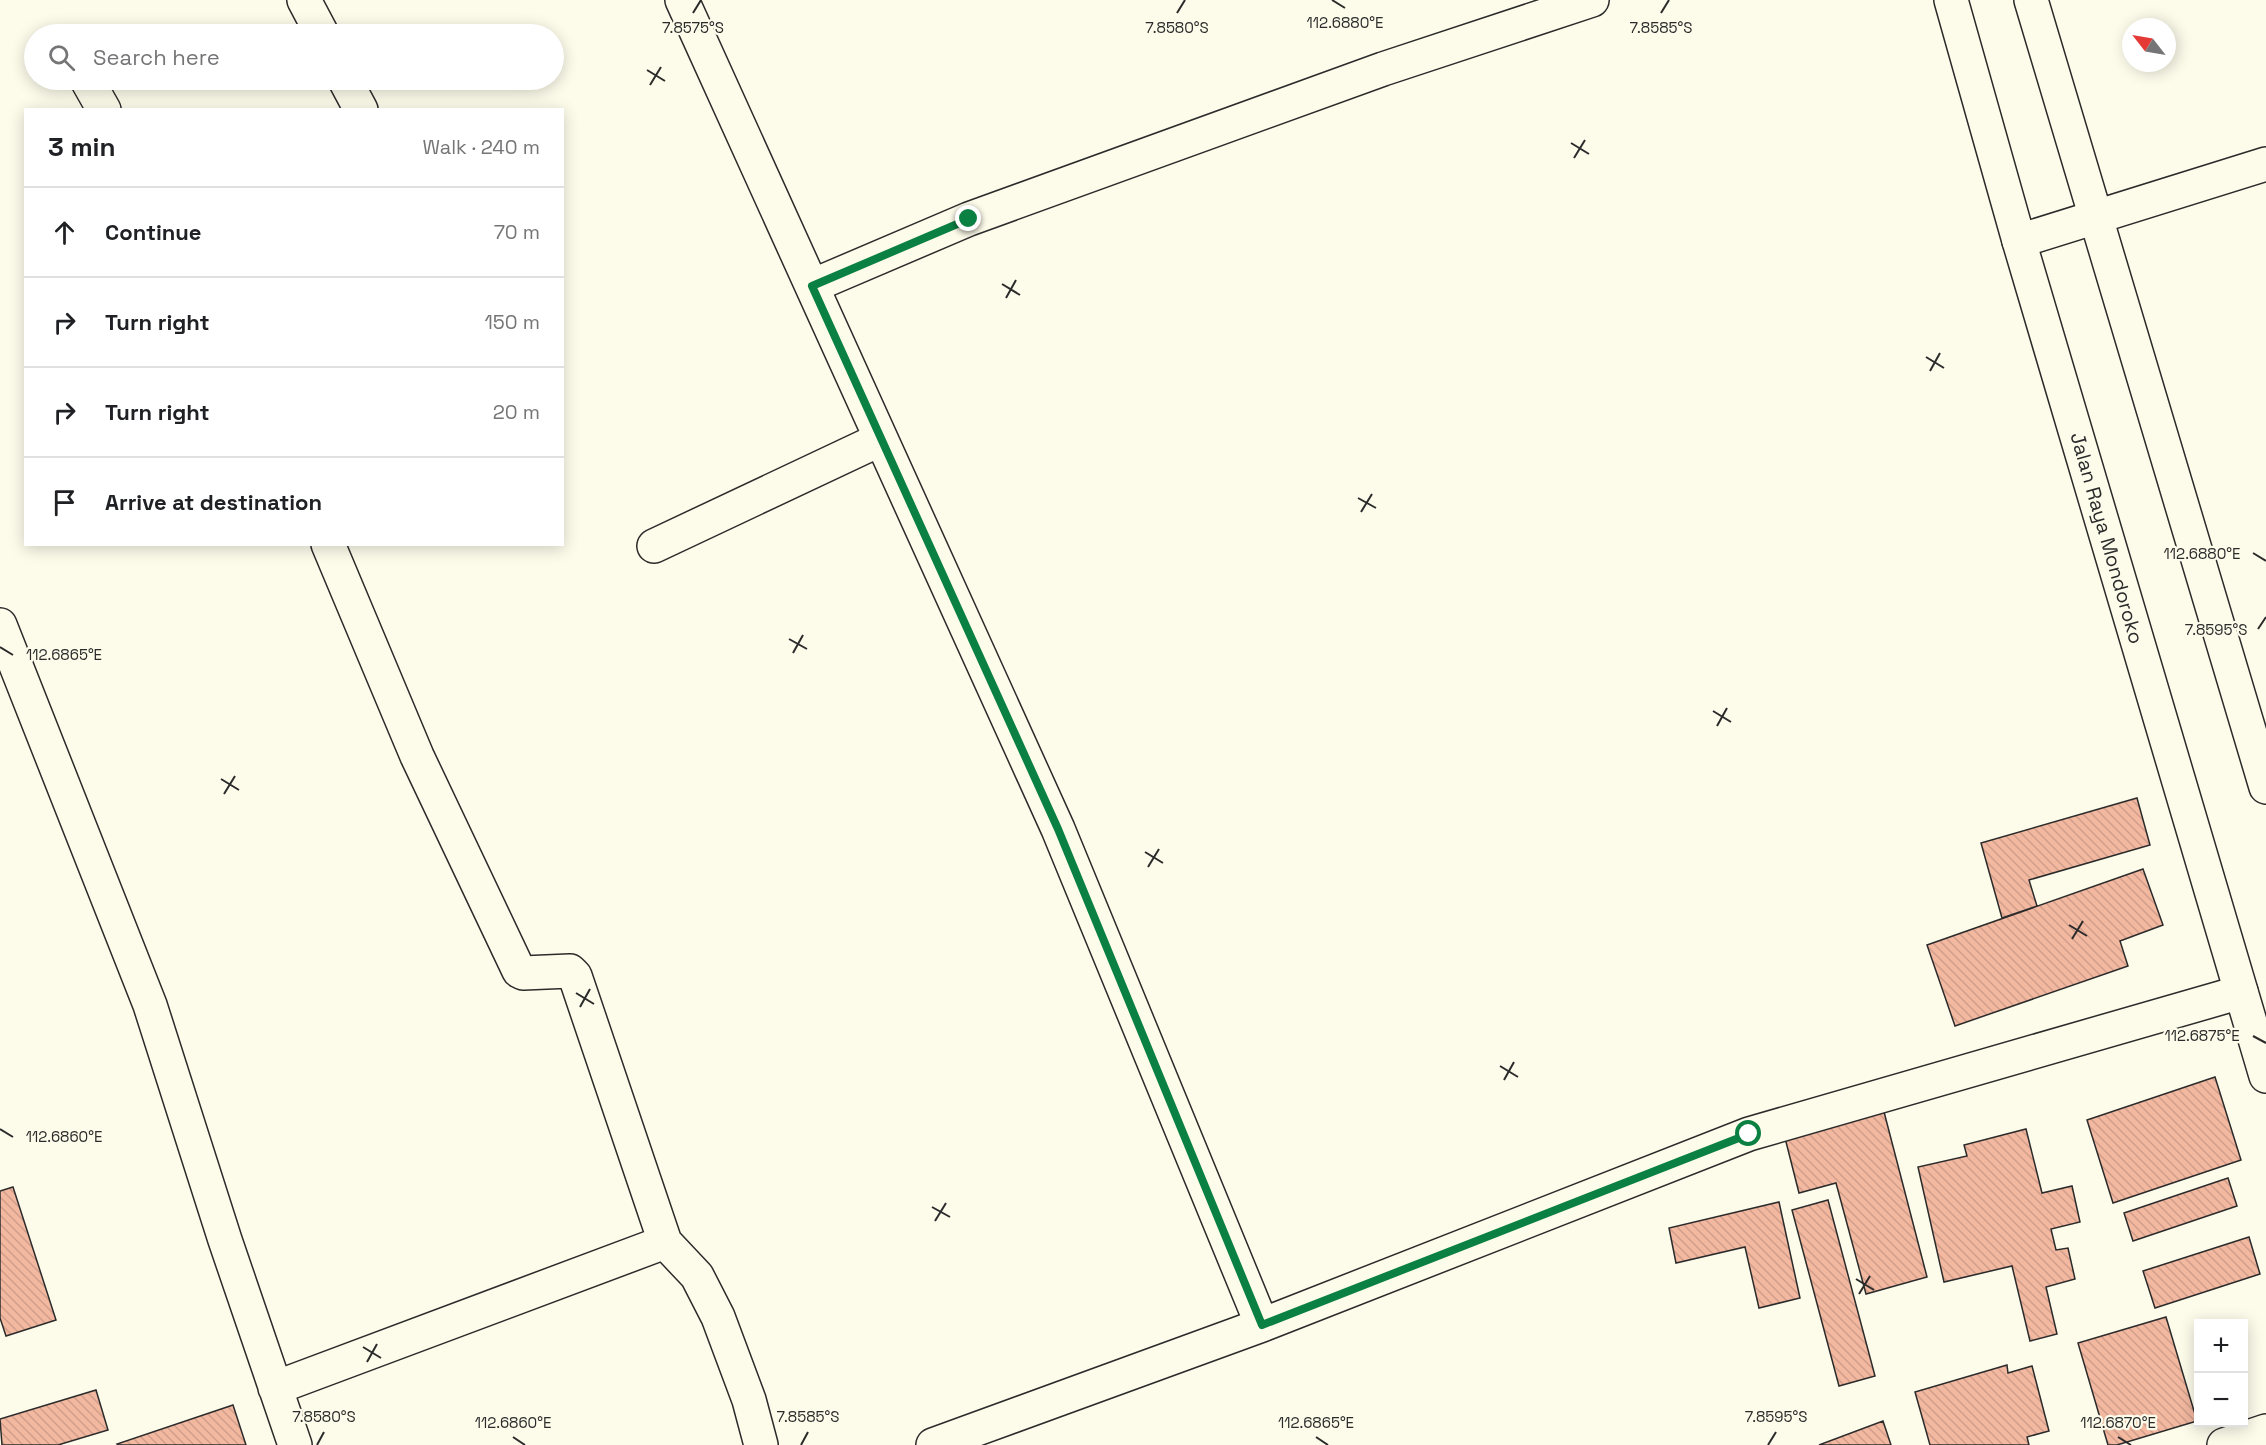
<!DOCTYPE html>
<meta charset="utf-8">
<style>
body{margin:0;font-family:"Space Grotesk",sans-serif;background:#f6f6f6;color:#202124}
.controls{position:absolute;right:18px;bottom:18px;display:grid;overflow:hidden;border-radius:0px;box-shadow:0 3px 15px #0003}
.controls button{width:54px;height:54px;display:grid;place-items:center;padding:0;border:0;border-bottom:2px solid #e0e0e0;background:#fff;color:#202124;font:30px sans-serif}
.compass{position:absolute;left:2122px;top:18px;width:54px;height:54px;border-radius:50%;background:#fff;box-shadow:0 3px 15px #0003;rotate:301deg}
.stop{position:absolute;width:18px;height:18px;margin:-14px;border:4px solid #0b8043;border-radius:50%;background:#fff}
.stop.end{background:#0b8043;border-color:#fff;box-shadow:0 2px 6px #0008}
.list{margin:0;padding:0;list-style:none}
h2{display:flex;justify-content:space-between;align-items:center;height:78px;margin:0;padding:0 24px;font-size:26px}
h2 small{font-size:20px;font-weight:400;color:#757577}
.list li{display:grid;grid-template-columns:39px 1fr auto;gap:18px;align-items:center;box-sizing:border-box;height:90px;padding:0 24px;border-top:2px solid #e0e0e0}
.list b{display:block;font-size:22px;white-space:nowrap}
.list em{font-size:20px;font-style:normal;color:#757577}
.icon{flex:none;width:33px;height:33px;fill:none;stroke:currentColor;stroke-width:2;stroke-linecap:round;stroke-linejoin:round}
.map{position:relative;flex:none;width:2266px;height:1445px;overflow:hidden}
.search{position:absolute;background:#fff;box-shadow:0 3px 15px #0003;left:24px;top:24px;width:540px;height:66px;display:flex;align-items:center;gap:15px;box-sizing:border-box;padding:0 21px;border-radius:33px;color:#757577;font-size:22px}
.panel{position:absolute;background:#fff;box-shadow:0 3px 15px #0003;left:24px;top:108px;width:540px;height:438px;border-radius:0px}
.map>svg:first-child{display:block}
.building{fill:url(#building-back-hatch);stroke:#2b2b2b;stroke-width:1.5}
.lines{fill:none;stroke-linecap:round;stroke-linejoin:round}
.minor-casing{stroke:#2b2b2b;stroke-width:36}
.tertiary-casing{stroke:#2b2b2b;stroke-width:36}
.trunk-casing{stroke:#2b2b2b;stroke-width:36}
.minor{stroke:#fdfbea;stroke-width:33}
.tertiary{stroke:#fdfbea;stroke-width:33}
.trunk{stroke:#fdfbea;stroke-width:33}
.route{stroke:#0b8043;stroke-width:8}
.ticks{fill:none;stroke:#2b2b2b;stroke-width:2}
.labels{text-anchor:middle;stroke-width:4.5;stroke-linejoin:round;paint-order:stroke}
.street-label{font-size:20px;fill:#2b2b2b;stroke:#fdfbea}
.ticks-label{font-size:15px;text-anchor:middle;fill:#2b2b2b;stroke:#fdfbea;stroke-width:4.5;stroke-linejoin:round;paint-order:stroke}
</style>
<div class="map">
<svg width="2266" height="1445" viewBox="0 0 2266 1445">
<defs>
<pattern id="building-back-hatch" width="6" height="6" patternUnits="userSpaceOnUse" patternTransform="scale(1.5)"><rect width="6" height="6" fill="#f2b8a0"/><path d="M-1 5l2 2M0 0l6 6M5-1l2 2" fill="none" stroke="#d09e8a"/></pattern>
</defs>
<rect width="100%" height="100%" fill="#fdfbea"/>
<path class="building" d="M2137,798L2150,845L2029,880L2037,906L2002,918L1981,843Z
M2143,869L2163,925L2120,941L2128,966L1955,1026L1927,945Z
M2215,1077L2241,1160L2113,1203L2087,1120Z
M1883,1108L1927,1277L1866,1294L1836,1183L1799,1193L1784,1134Z
M2026,1129L2042,1193L2072,1186L2080,1222L2051,1229L2056,1250L2068,1248L2075,1279L2046,1287L2057,1334L2030,1341L2012,1266L1944,1282L1918,1167L1967,1156L1964,1145Z
M2228,1178L2237,1206L2133,1241L2124,1213Z
M13,1187L56,1320L6,1336L0,1318V1191Z
M1828,1200L1875,1376L1839,1386L1792,1210Z
M1779,1202L1800,1298L1759,1308L1745,1247L1676,1263L1669,1228Z
M2249,1237L2260,1274L2155,1308L2143,1271Z
M2166,1317L2197,1421L2117,1445H2108L2078,1343Z
M2007,1365L2008,1373L2032,1366L2049,1431L2027,1437L2029,1445H1930L1915,1392Z
M96,1390L108,1430L58,1445H2L0,1419Z
M233,1405L246,1445H118L117,1444Z
M1883,1421L1891,1445H1819Z"/>
<g class="lines">
<defs>
<path id="minor" d="M304,0L322,34
M682,0L1058,829L1262,1325
M87,80L104,110
M345,80L361,110
M812,286L969,219L1383,69L1592,0
M654,546L881,439
M0,625L150,1005L225,1240L295,1445
M665,1242L697,1276L718,1317L749,1400L761,1445
M275,1388L665,1242L575,976L570,971L523,973L519,971L417,756L328,544
M933,1445L1262,1325L1749,1134L2241,992
M2224,1445L2266,1431"/>
<path id="tertiary" d="M2019,241L2266,164"/>
<path id="trunk" d="M1951,0L2019,241L2266,1076
M2031,0L2266,787"/>
</defs>
<use href="#minor" class="minor-casing"/>
<use href="#tertiary" class="tertiary-casing"/>
<use href="#trunk" class="trunk-casing"/>
<use href="#minor" class="minor"/>
<use href="#tertiary" class="tertiary"/>
<use href="#trunk" class="trunk"/>
</g>
<g class="lines">
<path class="route" d="M969,219L812,286L1058,829L1262,1325L1749,1134"/>
</g>
<path class="ticks" d="M1332,0L1345,8M693,13L701,0M1177,13L1185,0M1661,13L1669,0M647,70L665,81M650,85L661,67M1571,143L1589,154M1574,158L1585,140M1002,284L1020,295M1006,298L1016,280M1926,357L1944,368M1930,371L1940,353M1358,498L1376,508M1361,512L1372,494M2253,553L2266,561M2258,629L2266,617M789,639L807,649M0,647L13,655M793,653L803,635M1713,711L1731,722M1717,726L1727,708M221,779L239,790M224,794L235,776M1145,852L1163,863M1148,867L1159,849M2069,925L2087,936M2072,939L2083,921M576,993L594,1004M580,1007L590,989M2253,1036L2266,1043M1500,1066L1518,1077M1504,1080L1514,1062M0,1129L13,1137M932,1207L950,1217M935,1221L946,1203M1856,1279L1874,1290M1859,1294L1870,1276M363,1347L381,1358M367,1362L377,1344M513,1437L525,1445M1316,1437L1328,1445M2118,1437L2131,1445M317,1445L324,1432M801,1445L808,1432M1768,1445L1776,1432"/>
<g class="labels">
<g class="street-label">
<text transform="translate(2107 538) rotate(74)" y="7">Jalan Raya Mondoroko</text>
</g>
</g>
<g class="ticks-label">
<text x="1345" y="28">112.6880°E</text>
<text x="693" y="33">7.8575°S</text>
<text x="1177" y="33">7.8580°S</text>
<text x="1661" y="33">7.8585°S</text>
<text x="2202" y="559">112.6880°E</text>
<text x="2216" y="635">7.8595°S</text>
<text x="64" y="660">112.6865°E</text>
<text x="2202" y="1041">112.6875°E</text>
<text x="64" y="1142">112.6860°E</text>
<text x="324" y="1422">7.8580°S</text>
<text x="808" y="1422">7.8585°S</text>
<text x="1776" y="1422">7.8595°S</text>
<text x="513" y="1428">112.6860°E</text>
<text x="1316" y="1428">112.6865°E</text>
<text x="2118" y="1428">112.6870°E</text>
</g>
</svg>
<div class="controls">
<button>+</button>
<button>−</button>
</div>
<svg class="compass" viewBox="-18 -18 36 36"><path d="M0-13l5 13h-10z" fill="#e53935"/><path d="M0 13l5-13h-10z" fill="#757577"/></svg>
<div class="stop" style="left:1749px;top:1134px"></div>
<div class="stop end" style="left:969px;top:219px"></div>
<div class="search"><svg class="icon" aria-label="search" viewBox="0 0 24 24"><circle cx="10" cy="10" r="6"/><path d="M15 15l6 6"/></svg>Search here</div>
<section class="panel">
<h2>3 min<small>Walk · 240 m</small></h2>
<ul class="list">
<li><svg class="icon" aria-label="ahead" viewBox="0 0 24 24"><path d="M12 20V5M6 11l6-6 6 6"/></svg><div><b>Continue</b></div><em>70 m</em></li>
<li><svg class="icon" aria-label="right" viewBox="0 0 24 24"><path d="M7 20v-9h11M14 6l5 5-5 5"/></svg><div><b>Turn right</b></div><em>150 m</em></li>
<li><svg class="icon" aria-label="right" viewBox="0 0 24 24"><path d="M7 20v-9h11M14 6l5 5-5 5"/></svg><div><b>Turn right</b></div><em>20 m</em></li>
<li><svg class="icon" aria-label="arrive" viewBox="0 0 24 24"><path d="M6 21V4h12l-3 4 3 4H6"/></svg><div><b>Arrive at destination</b></div></li>
</ul>
</section>
</div>
